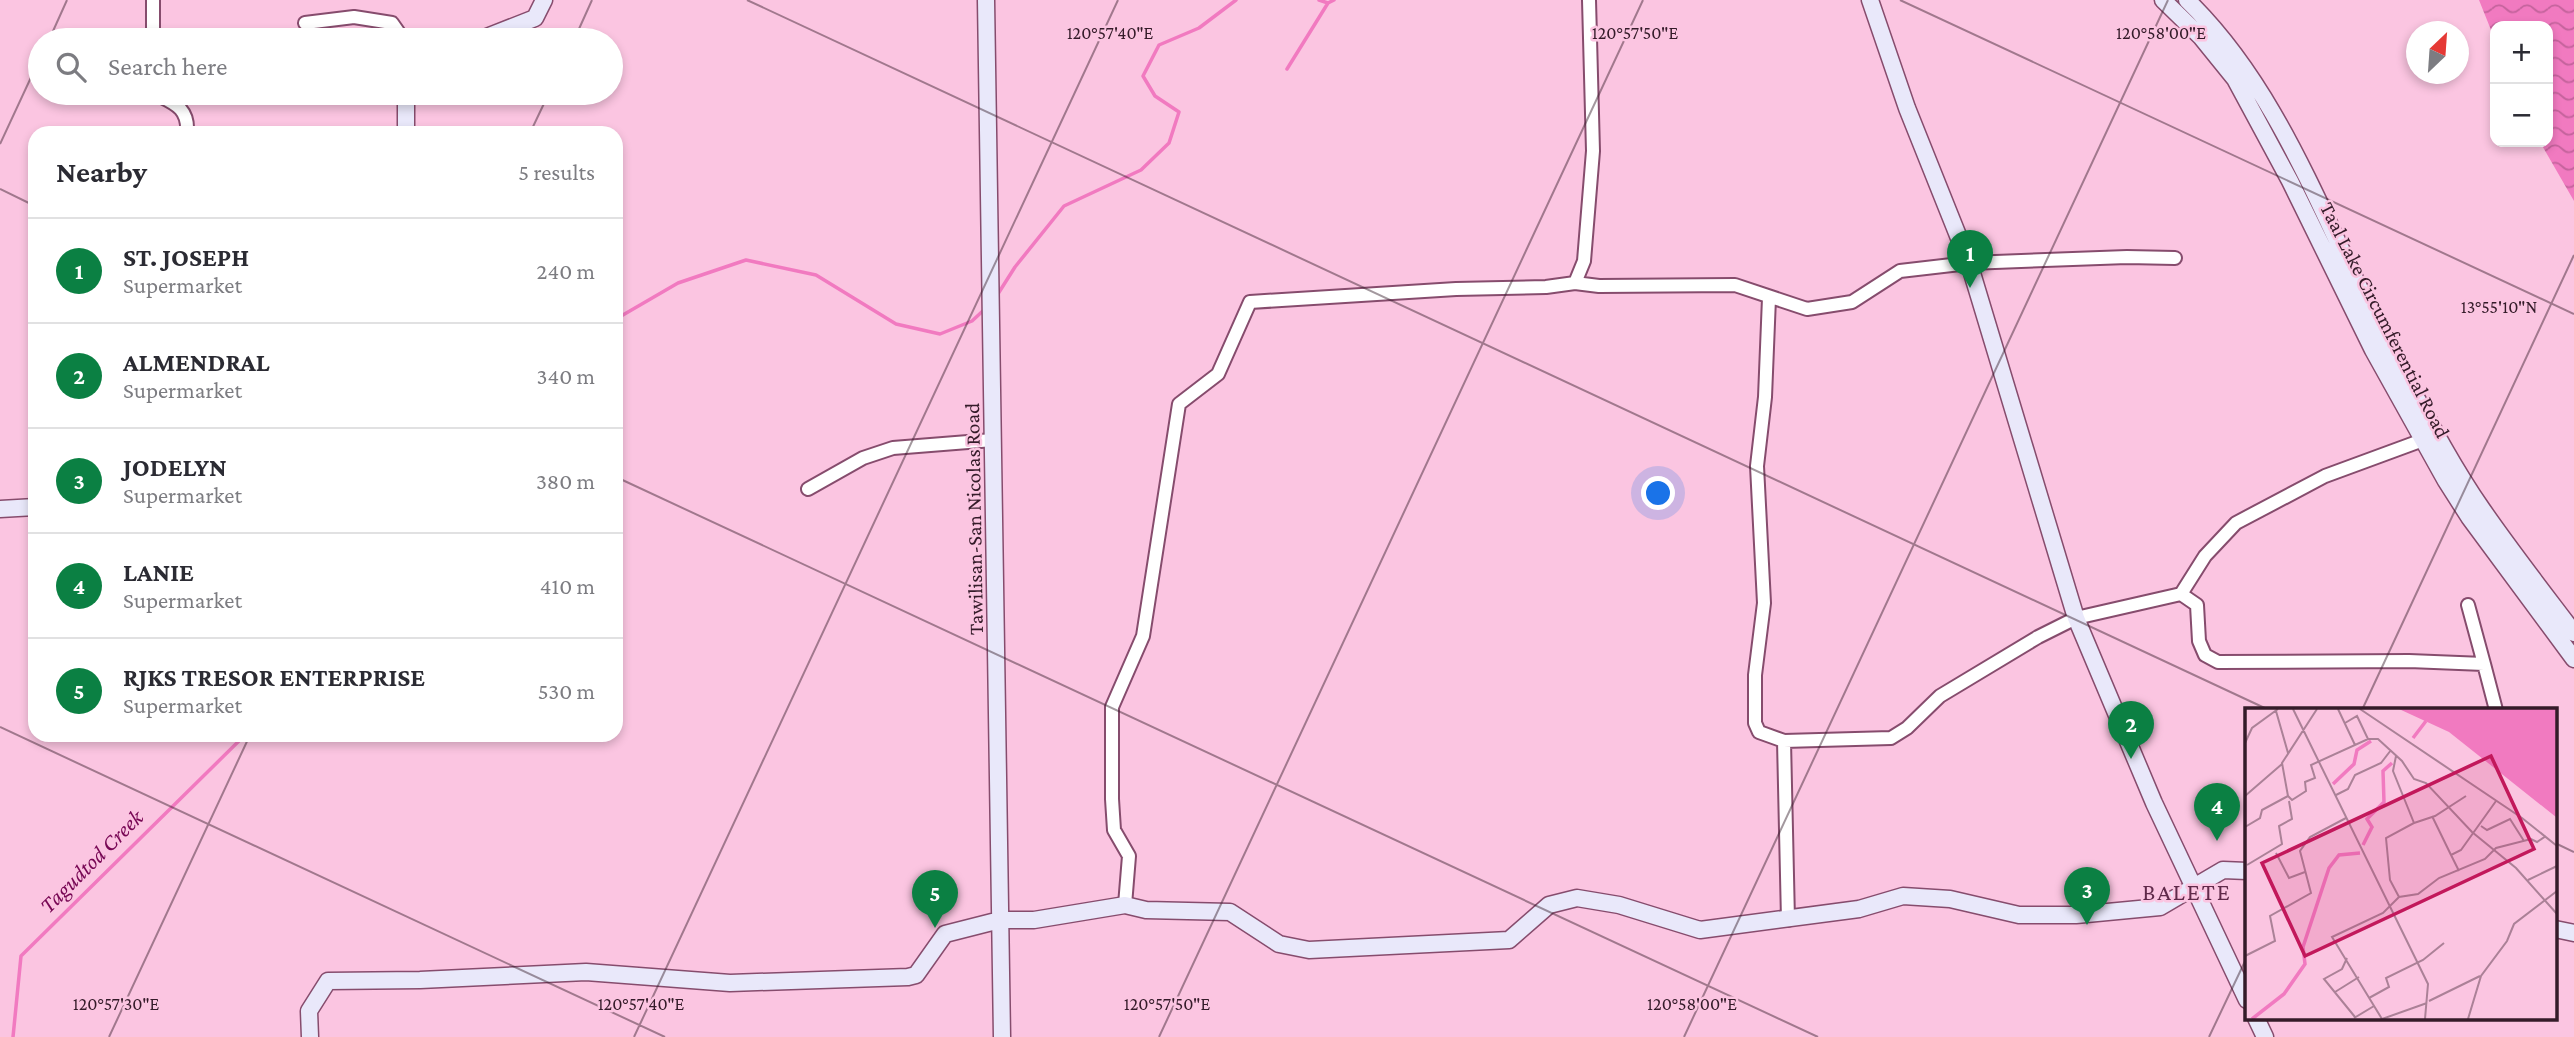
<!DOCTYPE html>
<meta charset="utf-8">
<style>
body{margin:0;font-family:"Crimson Pro",serif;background:#f7f7f7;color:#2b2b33}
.controls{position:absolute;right:21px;top:21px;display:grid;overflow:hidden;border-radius:14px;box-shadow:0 4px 10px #0003}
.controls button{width:63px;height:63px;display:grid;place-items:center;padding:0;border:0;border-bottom:2px solid #e1e1e2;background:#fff;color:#2b2b33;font:35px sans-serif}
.compass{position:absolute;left:2406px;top:21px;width:63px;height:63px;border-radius:50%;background:#fff;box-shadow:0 4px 10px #0003;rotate:25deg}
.you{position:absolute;left:1659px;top:494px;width:24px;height:24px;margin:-18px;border:5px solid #fff;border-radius:50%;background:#1a73e8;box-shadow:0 0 0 10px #1a73e833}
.badge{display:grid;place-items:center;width:46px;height:46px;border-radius:50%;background:#0b8043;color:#fff;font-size:23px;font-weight:700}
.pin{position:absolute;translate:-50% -58px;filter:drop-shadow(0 2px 4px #0008)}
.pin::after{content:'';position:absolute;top:37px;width:24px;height:21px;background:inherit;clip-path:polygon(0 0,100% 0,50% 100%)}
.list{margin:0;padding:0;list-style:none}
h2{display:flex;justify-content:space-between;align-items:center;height:91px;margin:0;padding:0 28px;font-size:30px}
h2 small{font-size:23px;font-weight:400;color:#7c7c81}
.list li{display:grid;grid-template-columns:46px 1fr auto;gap:21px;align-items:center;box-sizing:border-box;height:105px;padding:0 28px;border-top:2px solid #e1e1e2}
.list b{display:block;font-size:26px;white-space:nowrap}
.list p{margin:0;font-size:23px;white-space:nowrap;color:#7c7c81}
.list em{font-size:23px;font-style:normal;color:#7c7c81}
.icon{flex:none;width:38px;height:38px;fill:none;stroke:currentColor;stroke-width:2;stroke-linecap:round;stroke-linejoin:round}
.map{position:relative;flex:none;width:2574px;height:1037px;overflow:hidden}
.search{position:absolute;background:#fff;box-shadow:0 4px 10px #0003;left:28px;top:28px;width:595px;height:77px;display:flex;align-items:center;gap:18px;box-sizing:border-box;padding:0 24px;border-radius:38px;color:#7c7c81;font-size:26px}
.panel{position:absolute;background:#fff;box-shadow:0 4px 10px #0003;left:28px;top:126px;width:595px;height:616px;border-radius:21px}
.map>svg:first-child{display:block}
.water{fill:url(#water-waves)}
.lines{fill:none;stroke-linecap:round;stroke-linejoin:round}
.stream{stroke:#f17ac0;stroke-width:3.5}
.street-casing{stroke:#864c6d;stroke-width:16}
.secondary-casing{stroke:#864c6d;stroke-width:19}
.street{stroke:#fff;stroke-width:12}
.secondary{stroke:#e9e8fa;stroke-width:16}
.ticks{fill:none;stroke:#341b29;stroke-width:2;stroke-opacity:0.45}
.labels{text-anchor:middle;stroke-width:5;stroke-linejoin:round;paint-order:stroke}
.street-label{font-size:21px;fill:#341b29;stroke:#fbc5e1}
.water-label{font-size:23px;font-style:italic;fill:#770754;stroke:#fbc5e1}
.quarter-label{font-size:24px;letter-spacing:2px;fill:#602a4a;stroke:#fbc5e1}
.inset-river{fill:none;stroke:#f17ac0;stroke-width:3.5}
.inset-road{fill:none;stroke:#ab8197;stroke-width:2}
.view{fill:#c2185b;fill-opacity:0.15;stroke:#c2185b;stroke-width:3.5}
.inset-edge{fill:none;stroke:#341b29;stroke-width:3.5}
.ticks-label{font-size:18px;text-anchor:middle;fill:#341b29;stroke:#fbc5e1;stroke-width:5;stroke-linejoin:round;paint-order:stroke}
</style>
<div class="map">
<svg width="2574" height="1037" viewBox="0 0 2574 1037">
<defs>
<pattern id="water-waves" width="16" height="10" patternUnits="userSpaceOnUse" patternTransform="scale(1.75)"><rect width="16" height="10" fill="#f17ac0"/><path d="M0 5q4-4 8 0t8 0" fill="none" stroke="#c4639c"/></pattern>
</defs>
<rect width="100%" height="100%" fill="#fbc5e1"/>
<path class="water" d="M2479,0H2574V201L2540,142H2548V26H2495V40Z"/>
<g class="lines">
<path class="stream" d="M1319,0L1328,3L1334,0
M1287,69L1328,3
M996,297L1015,267L1064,206L1141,170L1169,143L1179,112L1155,96L1143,76L1159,45L1199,28L1236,0
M616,319L678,283L746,260L816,275L896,324L940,334L972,321L986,308
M13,1037L21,956L245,735"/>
<defs>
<path id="street" d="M153,0V40
M305,23L354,17L392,23L404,40
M154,93C173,103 189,107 187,133
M1575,283L1599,286L1735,285L1807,309L1852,302L1900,271L1969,263L2127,257L2175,258
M1769,298L1765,397L1757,466L1764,603L1755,675V723L1759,732L1784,741
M808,489L863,458L893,448L993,440
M2181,594L2197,605L2199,641L2205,655L2218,662L2409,661L2484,664L2496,710
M2468,605L2484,664
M1125,905L1129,856L1114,830L1112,799V707L1143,636L1179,404L1218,374L1250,302L1456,289L1546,287L1575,283L1584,261L1593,151L1589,0
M1788,920L1784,741L1891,738L1907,728L1940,696L2038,637L2076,618L2181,594L2205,556L2236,523L2325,476L2431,437"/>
<path id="secondary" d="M986,0L1002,1037
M1870,0L1907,108L1969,263L2076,618L2154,803L2247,1000
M2163,0L2201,37L2235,79L2290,181L2373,350L2446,481L2469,517L2574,659
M2187,0C2283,93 2325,227 2387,343C2417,398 2446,457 2482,509C2511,551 2543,592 2574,633
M479,40L535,18L544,0
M406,133V93
M0,509L35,507
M2555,929L2574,933
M2256,1018L2265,1037
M310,1037L309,1011L328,981L420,980L586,972L730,983L908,977L916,975L945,934L1000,920H1034L1125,905L1146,910L1230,912L1279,944L1309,950L1509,940L1549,905L1577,898L1619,905L1700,930L1859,909L1903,896L1950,899L2019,915H2076L2160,907L2223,870L2247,871"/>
</defs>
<use href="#street" class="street-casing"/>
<use href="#secondary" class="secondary-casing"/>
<use href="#street" class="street"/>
<use href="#secondary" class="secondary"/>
</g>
<path class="ticks" d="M747,0L2269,710M1900,0L2574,314M49,40L67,0M574,40L592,0M530,133L549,93M0,144L40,58M0,189L35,206M616,477L1818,1037M2362,710L2574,255M0,727L665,1037M2555,843L2574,852M109,1037L250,735M634,1037L1118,0M1159,1037L1643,0M1684,1037L2168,0M2209,1037L2247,957"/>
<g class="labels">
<g class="street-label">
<text transform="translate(2385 320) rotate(63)" y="7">Taal Lake Circumferential Road</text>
<text transform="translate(974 519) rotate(-91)" y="7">Tawilisan-San Nicolas Road</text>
</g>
<g class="water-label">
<text transform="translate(91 861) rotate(-45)" y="8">Tagudtod Creek</text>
</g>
<g class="quarter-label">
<text x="2187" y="900">BALETE</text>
</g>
</g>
<g transform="translate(2245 708)">
<rect width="312" height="312" fill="#fbc5e1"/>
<path d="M154,1H311V109L204,24Z" fill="#f17ac0"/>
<path class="inset-river" d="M168,30L181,13M88,76L109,56L112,42L126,33M118,137L127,119L122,111L139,94L138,63L147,55M7,311L39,286L60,256L58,239L84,160L94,147L115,145"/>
<path class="inset-road" d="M48,1L183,276L180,311M93,1L110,37M115,1L277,110L312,138M31,3L43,45M100,15L112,8L123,31M0,35L7,20L33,1M151,48L148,63L169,115L141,130L145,172L154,189M91,87L103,81L110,67L136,55L146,42M0,88L37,56M43,88L47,92L61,83L60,74L70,70L66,57L123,31H133L157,53L169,71L181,75L227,124L271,160L312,206M43,88L37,55L72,1M187,108L206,147M169,115L190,108L221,88M236,118L242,122L265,111L279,133M0,119L15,110L17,102L43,88M31,145L44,170L60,164M2,157L37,136L34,118L47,111L44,93M214,163L206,147L216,142L251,93M283,172L312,158M0,248L30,233L25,208L66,185L55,143L65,129L101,110M102,250L97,261L79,271L110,309M90,284L114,269M124,290L144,279L141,270L178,252L199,235M184,293L235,268M182,295L137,311L87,229L138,205L154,189L173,186L194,170L240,151L251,140L286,131L292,134L301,128M109,310L129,298M223,311L236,268L262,233L269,216L312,183"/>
<path class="view" d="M246,48L289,141L60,248L17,155Z"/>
<rect width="312" height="312" class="inset-edge"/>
</g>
<g class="ticks-label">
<text x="1110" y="39">120°57'40"E</text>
<text x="1635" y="39">120°57'50"E</text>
<text x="2161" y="39">120°58'00"E</text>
<text x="2499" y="313">13°55'10"N</text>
<text x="116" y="1010">120°57'30"E</text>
<text x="641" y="1010">120°57'40"E</text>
<text x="1167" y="1010">120°57'50"E</text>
<text x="1692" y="1010">120°58'00"E</text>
</g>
</svg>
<div class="controls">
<button>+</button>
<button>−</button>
</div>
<svg class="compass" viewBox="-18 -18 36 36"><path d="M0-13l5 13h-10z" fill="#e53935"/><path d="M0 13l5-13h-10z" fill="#7c7c81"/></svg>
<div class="you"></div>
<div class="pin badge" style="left:1970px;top:288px">1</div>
<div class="pin badge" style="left:2131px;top:759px">2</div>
<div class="pin badge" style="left:2087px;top:925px">3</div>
<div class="pin badge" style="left:2217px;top:841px">4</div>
<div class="pin badge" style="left:935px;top:928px">5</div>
<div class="search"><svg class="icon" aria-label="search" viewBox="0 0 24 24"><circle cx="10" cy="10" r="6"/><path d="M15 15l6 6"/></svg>Search here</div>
<section class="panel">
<h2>Nearby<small>5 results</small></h2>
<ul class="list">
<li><span class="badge">1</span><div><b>ST. JOSEPH</b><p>Supermarket</p></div><em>240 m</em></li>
<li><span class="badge">2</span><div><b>ALMENDRAL</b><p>Supermarket</p></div><em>340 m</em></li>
<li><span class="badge">3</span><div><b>JODELYN</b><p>Supermarket</p></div><em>380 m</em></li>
<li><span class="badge">4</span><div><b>LANIE</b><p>Supermarket</p></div><em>410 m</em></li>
<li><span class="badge">5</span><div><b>RJKS TRESOR ENTERPRISE</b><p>Supermarket</p></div><em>530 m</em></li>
</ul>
</section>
</div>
